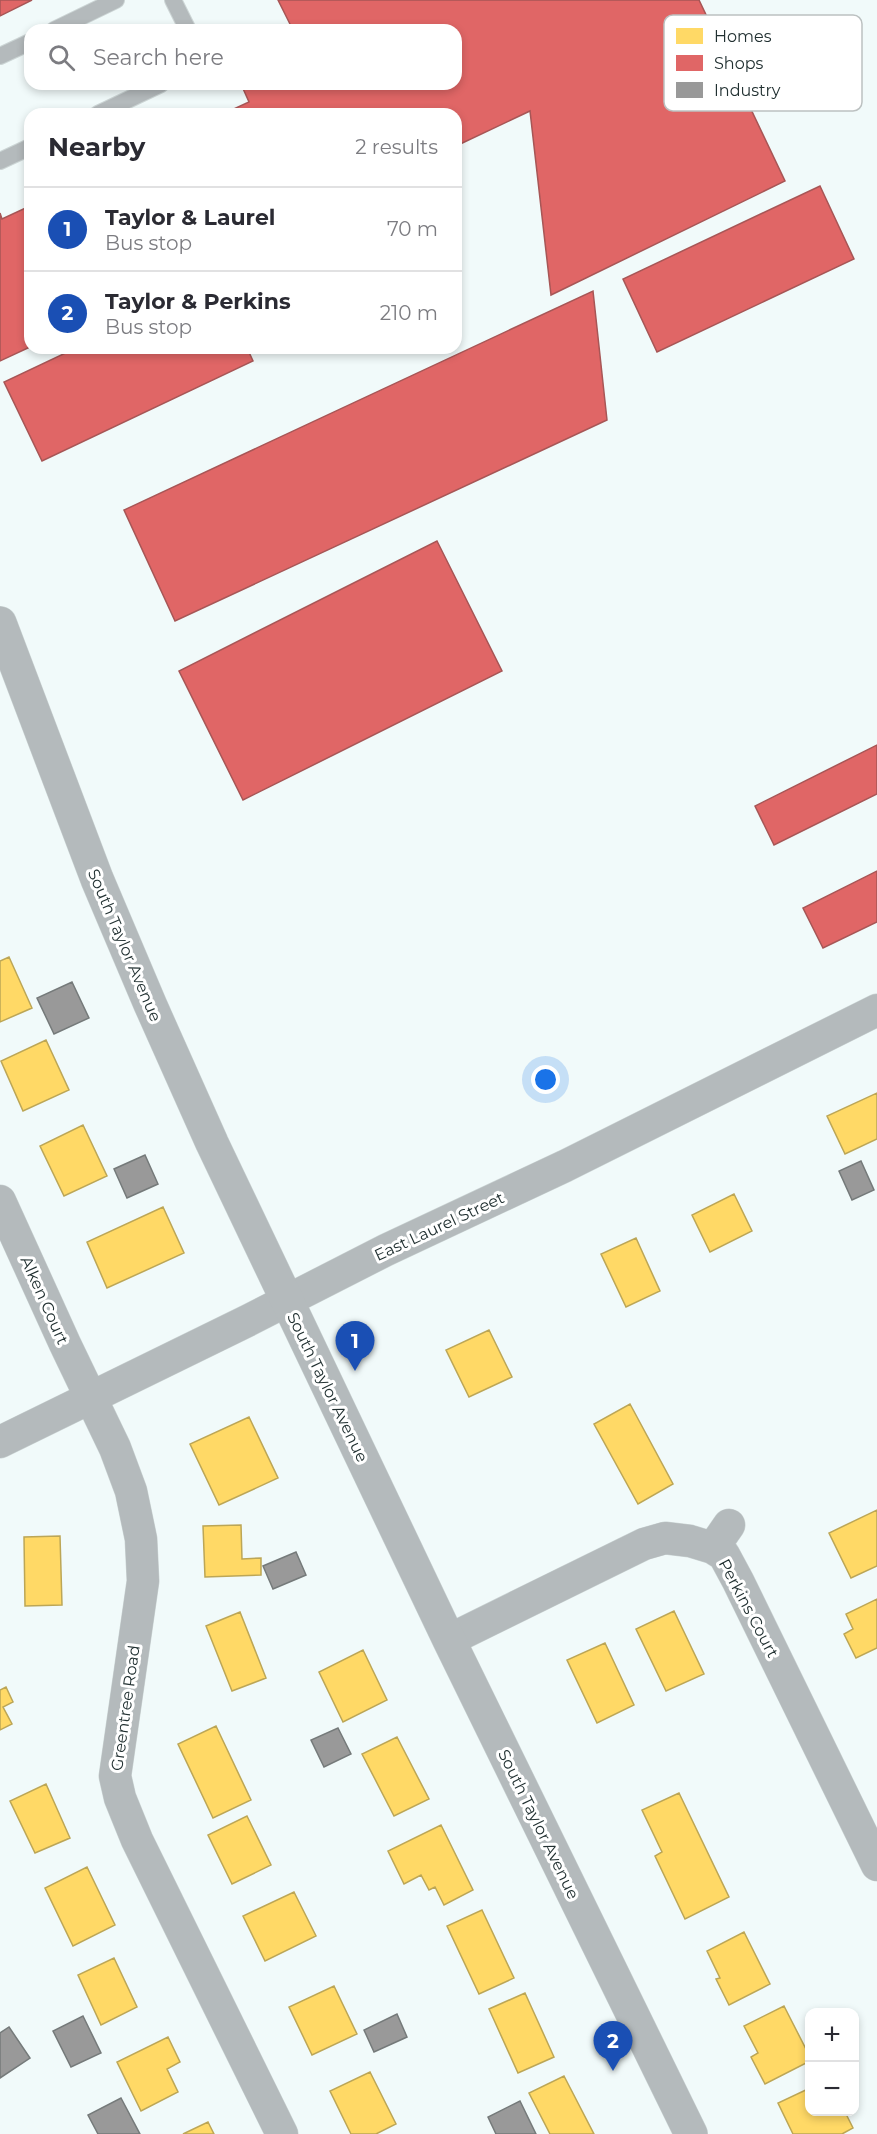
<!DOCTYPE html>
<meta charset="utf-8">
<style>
body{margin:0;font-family:Montserrat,sans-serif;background:#f2f2f3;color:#2b2b33}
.controls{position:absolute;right:18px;bottom:18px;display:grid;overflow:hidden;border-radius:12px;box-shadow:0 3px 9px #0003}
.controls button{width:54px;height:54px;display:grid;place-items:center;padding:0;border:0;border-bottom:2px solid #e1e1e2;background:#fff;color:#2b2b33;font:30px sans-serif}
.you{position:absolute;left:546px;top:1080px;width:21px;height:21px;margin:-15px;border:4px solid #fff;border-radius:50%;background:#1a73e8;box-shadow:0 0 0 9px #1a73e833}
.badge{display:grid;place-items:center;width:39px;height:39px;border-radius:50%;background:#0f766e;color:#fff;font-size:20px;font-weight:700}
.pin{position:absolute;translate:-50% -50px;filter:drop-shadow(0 2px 3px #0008)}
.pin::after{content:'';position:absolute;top:32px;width:21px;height:18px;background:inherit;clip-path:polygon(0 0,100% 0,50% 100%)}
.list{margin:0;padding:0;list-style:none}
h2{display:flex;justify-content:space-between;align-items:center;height:78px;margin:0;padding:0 24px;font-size:26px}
h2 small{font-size:20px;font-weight:400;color:#7c7c81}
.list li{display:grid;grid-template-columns:39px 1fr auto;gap:18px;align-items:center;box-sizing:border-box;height:84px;padding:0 24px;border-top:2px solid #e1e1e2}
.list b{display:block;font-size:22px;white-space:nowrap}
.list p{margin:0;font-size:20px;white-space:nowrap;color:#7c7c81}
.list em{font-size:20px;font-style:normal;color:#7c7c81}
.icon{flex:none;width:33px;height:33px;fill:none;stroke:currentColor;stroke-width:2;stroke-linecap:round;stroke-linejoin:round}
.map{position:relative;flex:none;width:877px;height:2134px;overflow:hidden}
.search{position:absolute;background:#fff;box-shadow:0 3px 9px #0003;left:24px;top:24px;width:438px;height:66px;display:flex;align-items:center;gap:15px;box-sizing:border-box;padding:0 21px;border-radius:18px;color:#7c7c81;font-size:22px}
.panel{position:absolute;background:#fff;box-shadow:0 3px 9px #0003;left:24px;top:108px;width:438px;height:246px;border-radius:18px}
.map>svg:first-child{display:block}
.homes{fill:#ffd966;stroke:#bca656;stroke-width:1.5}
.shops{fill:#e06666;stroke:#a75656;stroke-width:1.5}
.industry{fill:#999;stroke:#757a7a;stroke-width:1.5}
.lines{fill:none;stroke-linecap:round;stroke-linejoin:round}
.service-casing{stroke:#ccd5d5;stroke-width:18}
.minor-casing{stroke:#ccd5d5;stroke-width:33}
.tertiary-casing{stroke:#ccd5d5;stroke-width:34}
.service{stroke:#b4babc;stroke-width:16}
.minor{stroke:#b4babc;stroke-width:32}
.tertiary{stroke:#b4babc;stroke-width:33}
.labels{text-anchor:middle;stroke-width:6;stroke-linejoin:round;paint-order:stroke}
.street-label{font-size:16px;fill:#213031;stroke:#fff}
.key{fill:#fff;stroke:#bcc1c1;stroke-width:1.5}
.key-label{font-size:16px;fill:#213031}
</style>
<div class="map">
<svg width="877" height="2134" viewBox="0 0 877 2134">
<rect width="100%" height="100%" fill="#f1fafa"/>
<path class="homes" d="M9,957L32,1008L0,1022V961Z
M46,1040L69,1090L23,1111L1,1061Z
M877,1093V1139L845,1154L827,1116Z
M83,1125L107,1176L64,1196L40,1146Z
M734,1194L752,1231L710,1252L692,1215Z
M163,1207L184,1253L107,1288L87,1242Z
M636,1238L660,1291L626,1307L601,1254Z
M489,1330L512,1377L469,1397L446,1350Z
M630,1404L673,1484L638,1504L594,1424Z
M249,1417L278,1478L219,1505L190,1444Z
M877,1510V1566L851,1578L829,1533Z
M241,1525L242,1559L261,1558V1575L205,1577L203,1526Z
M60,1536L62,1605L25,1606L24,1537Z
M877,1599V1648L856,1658L844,1634L853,1629L846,1614Z
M674,1611L704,1674L666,1691L636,1629Z
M240,1612L266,1678L232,1691L206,1626Z
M605,1643L634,1705L597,1723L567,1660Z
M363,1650L387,1700L343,1722L319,1672Z
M6,1687L13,1702L3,1707L12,1724L0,1730V1690Z
M216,1726L251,1800L213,1818L178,1744Z
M397,1737L429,1799L394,1816L362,1754Z
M46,1784L70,1838L35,1853L10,1801Z
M679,1793L729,1897L685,1919L655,1856L662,1852L642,1810Z
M247,1816L271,1865L232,1884L208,1835Z
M441,1825L473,1890L444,1905L435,1887L429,1890L421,1875L404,1884L388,1851Z
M87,1867L115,1925L73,1946L45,1888Z
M294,1892L316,1936L265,1961L243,1916Z
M482,1910L514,1978L479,1994L447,1926Z
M744,1932L770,1984L729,2005L716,1979L720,1978L707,1951Z
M114,1958L137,2007L101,2025L78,1975Z
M334,1986L357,2034L312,2055L289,2007Z
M525,1993L554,2057L518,2073L489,2009Z
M784,2006L810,2057V2061L765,2084L751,2057L758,2053L744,2026Z
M168,2037L180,2062L167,2069L178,2092L141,2111L117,2062Z
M370,2072L396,2124L376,2134H351L330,2091Z
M564,2076L594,2134H550L529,2093Z
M810,2088V2112H845L853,2128L842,2134H793L778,2103Z
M208,2122L214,2134H183Z"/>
<path class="shops" d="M0,0H32L0,16Z
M278,0H699L785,181L551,295L530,111L456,146V114H223L249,102L241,84H456V30H293Z
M820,186L854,259L657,352L623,279Z
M30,206V347L0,361V213L2,219Z
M593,291L607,420L175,621L124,510Z
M76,348H247L253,361L42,461L4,382Z
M437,541L502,671L243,800L179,671Z
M877,745V794L774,845L755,806Z
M877,871V922L823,948L803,908Z"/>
<path class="industry" d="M72,982L89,1018L54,1034L37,998Z
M145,1155L158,1184L127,1198L114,1169Z
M861,1161L874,1190L852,1200L839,1171Z
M296,1552L306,1575L273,1589L263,1566Z
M338,1728L351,1754L324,1767L311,1740Z
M397,2014L407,2037L374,2052L364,2030Z
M83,2016L101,2053L71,2067L53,2031Z
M9,2027L30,2058L0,2078V2033Z
M121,2098L140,2134H98L88,2115Z
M520,2101L536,2134H496L488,2117Z"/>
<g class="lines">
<defs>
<path id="service" d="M173,0L188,30
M54,30L116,0
M0,56L30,42
M98,114L161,84
M0,161L30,147"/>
<path id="minor" d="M0,1201L65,1344L115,1448L131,1491L141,1539L143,1581L115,1776L120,1798L137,1840L282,2134
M0,1442L249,1320L386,1250L565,1166L877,1010
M713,1548L729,1525
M449,1640L644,1544L665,1538L690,1541L713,1548L724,1555L738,1581L877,1865"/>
<path id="tertiary" d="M0,623L97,879L150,1004L212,1143L449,1640L691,2134"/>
</defs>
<use href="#service" class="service-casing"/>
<use href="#minor" class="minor-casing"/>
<use href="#tertiary" class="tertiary-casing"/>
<use href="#service" class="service"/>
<use href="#minor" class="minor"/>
<use href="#tertiary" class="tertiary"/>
</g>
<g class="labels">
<g class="street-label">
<text transform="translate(125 945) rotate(67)" y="6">South Taylor Avenue</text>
<text transform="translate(439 1226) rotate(-25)" y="6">East Laurel Street</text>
<text transform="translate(45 1300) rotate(66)" y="6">Alken Court</text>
<text transform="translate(328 1387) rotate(64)" y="6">South Taylor Avenue</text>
<text transform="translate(749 1608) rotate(62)" y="6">Perkins Court</text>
<text transform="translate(125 1708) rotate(-82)" y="6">Greentree Road</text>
<text transform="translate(539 1824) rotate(64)" y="6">South Taylor Avenue</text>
</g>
</g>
<rect x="664" y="15" width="198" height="96" rx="9" class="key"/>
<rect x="676" y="28" width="27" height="16" fill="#ffd966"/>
<rect x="676" y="55" width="27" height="16" fill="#e06666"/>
<rect x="676" y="82" width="27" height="16" fill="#999"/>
<g class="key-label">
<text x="714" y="42">Homes</text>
<text x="714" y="69">Shops</text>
<text x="714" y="96">Industry</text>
</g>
</svg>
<div class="controls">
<button>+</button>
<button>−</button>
</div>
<div class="you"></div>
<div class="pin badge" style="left:355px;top:1371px;background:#1a4fb4">1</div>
<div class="pin badge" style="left:613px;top:2071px;background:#1a4fb4">2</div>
<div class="search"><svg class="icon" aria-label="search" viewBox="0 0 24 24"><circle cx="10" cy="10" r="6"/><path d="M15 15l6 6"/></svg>Search here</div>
<section class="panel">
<h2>Nearby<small>2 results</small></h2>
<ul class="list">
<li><span class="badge" style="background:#1a4fb4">1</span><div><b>Taylor &amp; Laurel</b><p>Bus stop</p></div><em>70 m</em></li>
<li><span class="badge" style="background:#1a4fb4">2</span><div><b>Taylor &amp; Perkins</b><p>Bus stop</p></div><em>210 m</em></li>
</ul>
</section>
</div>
